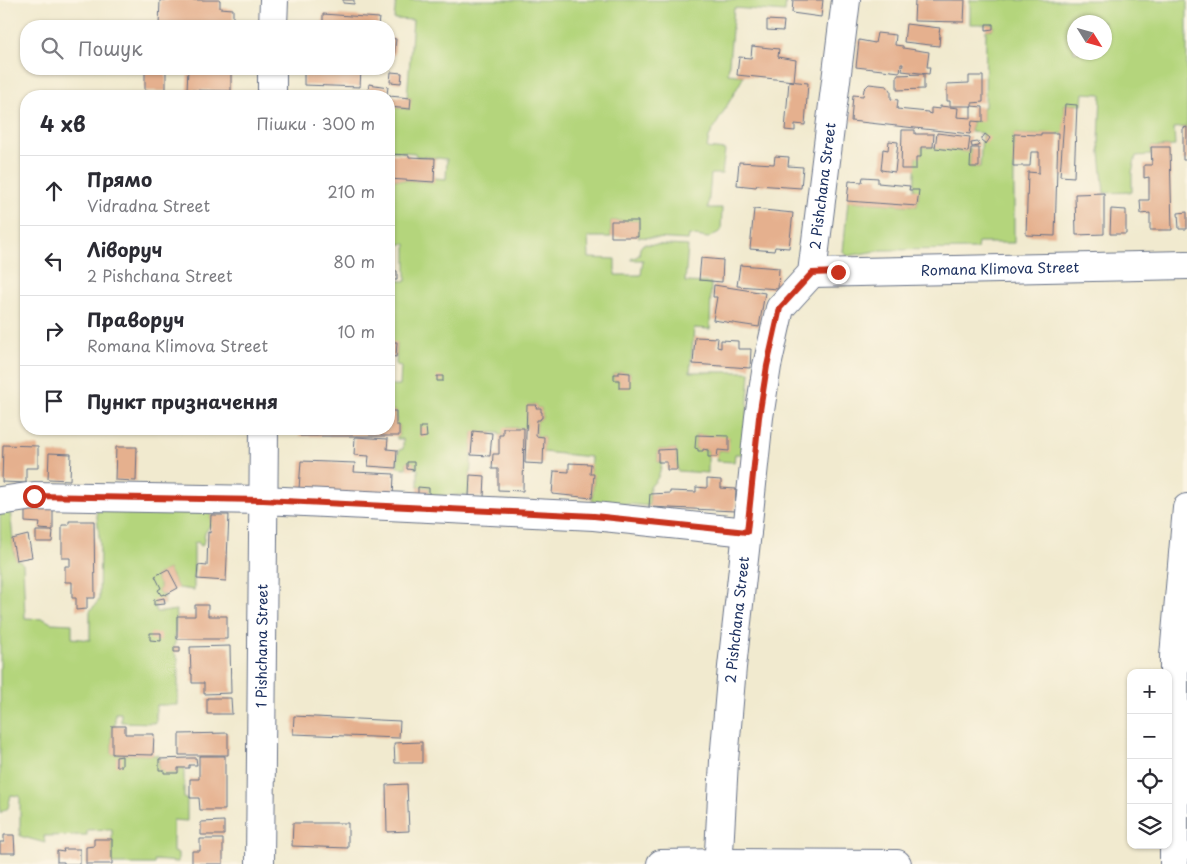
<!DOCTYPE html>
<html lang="uk">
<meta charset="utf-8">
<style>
body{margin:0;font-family:"Playpen Sans",sans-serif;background:#f7f7f7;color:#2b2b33}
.controls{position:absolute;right:15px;bottom:15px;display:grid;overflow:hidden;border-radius:10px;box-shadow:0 1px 4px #0004}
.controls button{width:45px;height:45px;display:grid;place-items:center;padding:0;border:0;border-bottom:1px solid #e1e1e2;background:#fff;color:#2b2b33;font:25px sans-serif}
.compass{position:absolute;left:1067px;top:15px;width:45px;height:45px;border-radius:50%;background:#fff;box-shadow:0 1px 4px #0004;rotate:127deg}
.stop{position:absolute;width:15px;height:15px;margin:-11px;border:4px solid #c8321e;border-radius:50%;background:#fff}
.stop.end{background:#c8321e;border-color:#fff;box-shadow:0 1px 5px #0008}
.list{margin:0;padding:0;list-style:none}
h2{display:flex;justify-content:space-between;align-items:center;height:65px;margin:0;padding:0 20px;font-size:21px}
h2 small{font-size:16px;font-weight:400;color:#7c7c81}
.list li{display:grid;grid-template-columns:32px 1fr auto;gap:15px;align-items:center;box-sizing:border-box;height:70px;padding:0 20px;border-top:1px solid #e1e1e2}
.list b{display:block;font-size:19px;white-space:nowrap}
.list p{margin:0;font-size:16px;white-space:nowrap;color:#7c7c81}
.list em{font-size:16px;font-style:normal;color:#7c7c81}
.icon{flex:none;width:28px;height:28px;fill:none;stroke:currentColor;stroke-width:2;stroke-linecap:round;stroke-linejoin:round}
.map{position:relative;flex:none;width:1187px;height:864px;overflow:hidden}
.search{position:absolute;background:#fff;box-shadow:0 1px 4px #0004;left:20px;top:20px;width:375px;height:55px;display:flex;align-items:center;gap:12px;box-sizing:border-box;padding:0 18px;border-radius:20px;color:#7c7c81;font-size:19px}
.panel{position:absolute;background:#fff;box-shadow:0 1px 4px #0004;left:20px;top:90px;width:375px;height:345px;border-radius:20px}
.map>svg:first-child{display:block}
.green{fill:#b4d57c;stroke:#68826d;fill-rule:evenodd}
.building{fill:#e5b08e}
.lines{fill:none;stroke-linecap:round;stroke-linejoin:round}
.minor-casing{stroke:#667086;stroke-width:30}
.minor{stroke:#fff;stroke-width:28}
.route{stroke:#c8321e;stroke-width:6}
.labels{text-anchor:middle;stroke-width:4;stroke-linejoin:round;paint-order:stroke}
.street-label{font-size:14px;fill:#1b2f5e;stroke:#fcf5e5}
</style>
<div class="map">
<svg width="1187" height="864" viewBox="0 0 1187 864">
<rect width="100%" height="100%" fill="#fcf5e5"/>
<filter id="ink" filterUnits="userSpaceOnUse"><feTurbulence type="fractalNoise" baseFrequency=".02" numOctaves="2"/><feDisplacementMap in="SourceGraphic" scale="10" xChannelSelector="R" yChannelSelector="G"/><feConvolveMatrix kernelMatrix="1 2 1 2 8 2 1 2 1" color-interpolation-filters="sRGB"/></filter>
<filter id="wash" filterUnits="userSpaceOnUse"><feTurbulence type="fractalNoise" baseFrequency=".0096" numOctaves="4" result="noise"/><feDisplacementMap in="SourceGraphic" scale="20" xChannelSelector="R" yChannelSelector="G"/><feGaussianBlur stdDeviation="1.12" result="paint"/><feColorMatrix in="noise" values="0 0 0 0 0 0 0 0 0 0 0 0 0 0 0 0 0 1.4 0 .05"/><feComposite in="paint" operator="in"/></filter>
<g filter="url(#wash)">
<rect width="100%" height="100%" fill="#f1eacf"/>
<path class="green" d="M396,0H786L785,12L734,8L728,74L744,76L709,137L707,148L725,150L722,174H711L708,208H722L721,231L708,238L689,235L688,240L638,237V221H611V237H588L589,258L615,259V275H641L643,260H631L632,258L636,257L639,255L640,248L643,244L688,246L685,282L711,283L710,329L694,328L690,372H750L744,454H735L734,462L716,461L718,450L728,451L729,437L696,435L695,448L703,451V449L708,450V473L677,471L676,449L658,450V462H662C660,472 659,480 650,486L649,506L592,501L594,475L590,474L591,457L543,452L544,437L536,436L537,420H540L541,418H542V413L541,412V408H536V405H528L526,428H504L503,435H499V433L473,432L469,495L429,496V488L418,487V469L414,468V462H407L406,468L397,467L399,450L403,449V439H397V436H399V425H396V411H389V385H400L401,366L396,365L397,343L389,342V280L406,281V244H389V179L433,182L434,178L446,179L447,159L416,156L415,153L389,151V107L409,109L411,98H407L413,20L394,19ZM619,372L630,373L629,388L619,380H614V374H619Z
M970,0H1187V127L1174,128L1175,146L1151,147V155L1136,156L1132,172V192L1104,193L1099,142L1101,94L1083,93L1082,105L1065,104L1064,132L1063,134L1041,133V135L1014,134V243H978L977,249L882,250L848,256L843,252L848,201L917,206L919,191L914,190L916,157L921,156V147H933L968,152L969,148H971L970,167H980L982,133L971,132L972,121H983V107H985L986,30L993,29V24H970ZM1074,22H1104V52H1074Z
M96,508L211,511V524L205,533L203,545L201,546L198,542L194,543V590L178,588L168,569L155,576L161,588L158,590L161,595L165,594V595L164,598L165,604L154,605L156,612H163L176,610L175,646L174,647V652L178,659V705H156V723L121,722V713H115V726H112V754L158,755L159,770H164L165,773H178V768H184V798L187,799V821L173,820V852L178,853V862L155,860L154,864H112V829L87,830V835L44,836L45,843L20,836V796L11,795L8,808L0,813V510L10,509L13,539H12L16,560H19L23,564L25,618L44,619L51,623L72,624V638L90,640V611L99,600L100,544Z"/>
<g id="blocks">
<path class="building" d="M160,0H220V8L233,9V26H159Z
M343,0H354V4L343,3Z
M793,0H823L821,17L792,13Z
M915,0H965L964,22L914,21Z
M323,14L379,18L378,26H323Z
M767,20L784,21L783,31L767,30Z
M906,24L940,28L939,33L940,34L939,46L904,42Z
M986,24H993V29L986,30Z
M877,33L896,35L895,45L903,46V48L929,52L927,67H930L929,74L902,71L903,64H901L900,72L856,67L859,40L875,43Z
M389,38L396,39L394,55H389Z
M752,46L779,49L778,57L796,60L794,81L737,75L739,57L751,58Z
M145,69H166V91H145Z
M188,69H231V91L187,90Z
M304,69H361L360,87L304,85Z
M391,72L402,73L401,83L390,82Z
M924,74V89L897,90V75Z
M969,76H983V102L972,103V106H950V101H947V84L969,83Z
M789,81L808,83L805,125L795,124V131L785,130Z
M369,84L388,87L387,94L368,92Z
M869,84L887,86L891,92V99L898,100L897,109L928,112V113L931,114V108L940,109V106L958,108L957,117L971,118V106L983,107V122L972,121L970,134L851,121L853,95L863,96L864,89Z
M389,96L411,98L410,109L389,107Z
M1065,104L1077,105L1074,177L1060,176Z
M1187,127V160H1183V128Z
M902,130H915V134H934L933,147H921V157H916V169H901Z
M937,133L970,137L968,152L935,148Z
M1041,133H1058L1055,236L1026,235L1028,172L1039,173V152H1031L1030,166H1013L1014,134L1041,135Z
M985,134L990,138L986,144L981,140Z
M889,141L898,142L895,172L881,170L883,149L888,150Z
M978,142L979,146L972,147L971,143Z
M1151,147H1170L1172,230H1150V213L1141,214L1140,200H1149V177L1144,178V165H1152Z
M971,148H979V167H970Z
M389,154L409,155V157L435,158L434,182L389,179Z
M775,156L789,157L788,166L803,167L801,188L757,185L756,187L737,185L739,162L774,164Z
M863,177L878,178V183L910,186L909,190H919L917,206L847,201L849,181L862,182Z
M1104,193V234L1076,235L1075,194Z
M754,209L793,213L789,248L775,247L774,251L750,249Z
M1111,209L1126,210V234H1110Z
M1187,212V229H1179L1178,213Z
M611,221H638V237H611Z
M701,258L723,260L722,282L699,280Z
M389,264H392L391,270L397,271V280H389Z
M740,265L779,268L778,289L737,286Z
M714,285L765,293L759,327L713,320L717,297H713Z
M695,337L718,338L717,347L721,348V340L738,341V349H751L750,368L693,364Z
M389,342H397L396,357L389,356Z
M619,372L630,373V388H619V380H614V374H619Z
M437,376H443V381H437Z
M527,405H537L536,408H541V412H542V418H541L540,420H537L536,436L544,437L543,464L525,463Z
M389,411H396V425H399V436H300V429H389Z
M420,427H426L427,437L420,438Z
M503,428H524L523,491L498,490V469H492L493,454H499V435H503Z
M473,431L492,433L490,456L471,455Z
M696,435L729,436V451L718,450L717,457H708V450L703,449V451H698V449L695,448Z
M355,437L388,439L387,449L397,450L396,468L368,466L369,456L354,455Z
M3,445L38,446V468H26V483L2,482Z
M116,447H137L136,481L115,480Z
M676,449L677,470H667V462H658V450Z
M49,453L71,454L70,480L48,479Z
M301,461L355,463L354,472L394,474L393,498L299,489Z
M407,462H414V470L407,469Z
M569,463L591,464L590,474H594L592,498L552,494L554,471L569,472Z
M470,475L485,476L484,497L469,496Z
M707,479L721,480V488L736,489L735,511L649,507L650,494L670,493V491L696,492V487L707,488Z
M418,487L429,488V497L418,496Z
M25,507L53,508V530L39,529L40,523L25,522Z
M211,515H229L226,581L197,579L198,565L207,566L208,532L210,533Z
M69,521H94L95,598H87V609L76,610V598H72V582H65V566H70V558H62V525H69Z
M36,531H53L52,542H36Z
M28,535L32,557L16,560L12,539Z
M168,569L178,588L165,595V594L161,595L158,590L161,588L155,576Z
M164,598L165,604L154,605V600Z
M195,605H208V616H227V639H177V616H195Z
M150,633H161V641L150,640Z
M230,646L231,693L204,694V683H192V674H191L190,647Z
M174,647H180V652H174Z
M207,698H231L232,714H207Z
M294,716L400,721L399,738L293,734Z
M112,726H125V734H154L153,755L112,754Z
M228,733V755H179V734Z
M422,742V763H395L394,743Z
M122,756V766H116V757Z
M199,756H225V810H200L199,798H190V779H199Z
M188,758H196L197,765H189V768H178V773H164V770H159V759Z
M407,784L409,831L387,832L386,785Z
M224,821V835H201V822Z
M293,823H348V848L292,846Z
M4,835H14L15,853H0V842H4Z
M94,839H112V864H86V847L94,846Z
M200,839H223V864H192V851H200Z
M63,849H80V864H64V862H57V851L64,852Z"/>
</g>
</g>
<g filter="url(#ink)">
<use href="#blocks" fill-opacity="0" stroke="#667086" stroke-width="1"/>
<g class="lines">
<defs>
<g id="minor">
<path d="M273,26L274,0"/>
<path d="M272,96V69"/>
<path id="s1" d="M812,273L1187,265"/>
<path d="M0,501L34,496L263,500L594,516L747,532"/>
<path id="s2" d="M260,864L264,429"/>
<path d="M661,864L724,863L897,864"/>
<path id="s3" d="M724,864L719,852L724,761L732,667L747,532L759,417L767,366L780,308L812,273L846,0"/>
<path d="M1174,864V656L1187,508"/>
</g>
</defs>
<use href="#minor" class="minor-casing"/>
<use href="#minor" class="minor"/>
</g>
</g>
<g class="lines" filter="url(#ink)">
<path class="route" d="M34,496L263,500L594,516L747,532L759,417L767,366L780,308L812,273L838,272"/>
</g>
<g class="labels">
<g class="street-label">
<text dy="5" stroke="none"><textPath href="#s3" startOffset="696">2 Pishchana Street</textPath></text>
<text dy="5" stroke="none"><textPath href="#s1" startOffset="188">Romana Klimova Street</textPath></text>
<text dy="5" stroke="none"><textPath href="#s3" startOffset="246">2 Pishchana Street</textPath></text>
<text dy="5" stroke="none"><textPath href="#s2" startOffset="218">1 Pishchana Street</textPath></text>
</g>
</g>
</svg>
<div class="controls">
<button>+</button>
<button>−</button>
<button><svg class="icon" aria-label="locate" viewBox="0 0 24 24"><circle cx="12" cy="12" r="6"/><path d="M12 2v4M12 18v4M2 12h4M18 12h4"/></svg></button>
<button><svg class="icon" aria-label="layers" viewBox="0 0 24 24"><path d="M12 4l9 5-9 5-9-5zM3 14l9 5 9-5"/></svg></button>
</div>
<svg class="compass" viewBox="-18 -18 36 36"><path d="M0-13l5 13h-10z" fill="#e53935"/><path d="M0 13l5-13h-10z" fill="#7c7c81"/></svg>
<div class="stop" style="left:34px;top:496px"></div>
<div class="stop end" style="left:838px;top:272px"></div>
<div class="search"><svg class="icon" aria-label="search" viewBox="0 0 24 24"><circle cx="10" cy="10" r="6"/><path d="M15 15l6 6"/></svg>Пошук</div>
<section class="panel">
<h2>4 хв<small>Пішки · 300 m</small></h2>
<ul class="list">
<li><svg class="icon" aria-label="ahead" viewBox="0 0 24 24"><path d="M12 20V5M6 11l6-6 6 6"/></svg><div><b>Прямо</b><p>Vidradna Street</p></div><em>210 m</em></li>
<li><svg class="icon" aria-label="left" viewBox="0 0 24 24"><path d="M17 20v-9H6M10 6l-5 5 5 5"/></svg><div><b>Ліворуч</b><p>2 Pishchana Street</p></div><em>80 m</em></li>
<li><svg class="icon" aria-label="right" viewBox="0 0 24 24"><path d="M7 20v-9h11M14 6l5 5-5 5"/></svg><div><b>Праворуч</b><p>Romana Klimova Street</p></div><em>10 m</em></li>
<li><svg class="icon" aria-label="arrive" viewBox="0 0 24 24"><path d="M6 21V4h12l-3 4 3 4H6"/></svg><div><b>Пункт призначення</b></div></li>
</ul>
</section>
</div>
